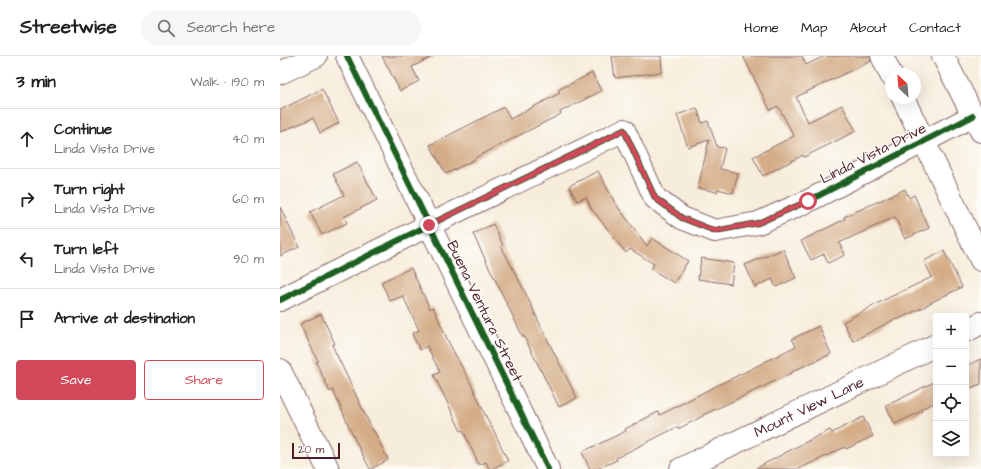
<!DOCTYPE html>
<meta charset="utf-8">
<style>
body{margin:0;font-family:"Architects Daughter",sans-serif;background:#f6f6f6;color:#202124}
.controls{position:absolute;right:12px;bottom:12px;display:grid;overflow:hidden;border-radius:4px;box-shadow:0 4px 16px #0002}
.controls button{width:36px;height:36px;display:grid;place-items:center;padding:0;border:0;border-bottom:1px solid #e0e0e0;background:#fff;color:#202124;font:20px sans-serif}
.compass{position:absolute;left:605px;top:12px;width:36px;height:36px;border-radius:50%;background:#fff;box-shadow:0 4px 16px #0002;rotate:334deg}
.scale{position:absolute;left:12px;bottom:10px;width:48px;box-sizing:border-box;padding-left:4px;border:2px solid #4a1f2b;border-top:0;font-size:11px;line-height:14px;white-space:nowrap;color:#4a1f2b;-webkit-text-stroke:3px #fdfcf7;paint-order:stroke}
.stop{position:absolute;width:12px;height:12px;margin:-9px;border:3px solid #d1495b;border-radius:50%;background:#fff}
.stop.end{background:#d1495b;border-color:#fff;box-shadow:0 1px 4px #0008}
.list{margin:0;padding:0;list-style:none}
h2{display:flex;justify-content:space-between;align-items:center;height:52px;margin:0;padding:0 16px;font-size:17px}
h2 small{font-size:13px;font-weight:400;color:#757577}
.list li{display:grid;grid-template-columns:26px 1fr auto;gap:12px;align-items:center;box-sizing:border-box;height:60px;padding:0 16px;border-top:1px solid #e0e0e0}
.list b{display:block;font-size:15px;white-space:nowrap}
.list p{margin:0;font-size:13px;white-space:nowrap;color:#757577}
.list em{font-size:13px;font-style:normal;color:#757577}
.actions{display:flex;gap:8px;padding:12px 16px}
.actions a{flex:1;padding:9px 0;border:1px solid #d1495b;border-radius:4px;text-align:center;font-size:14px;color:#d1495b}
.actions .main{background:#d1495b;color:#fff}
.icon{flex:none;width:22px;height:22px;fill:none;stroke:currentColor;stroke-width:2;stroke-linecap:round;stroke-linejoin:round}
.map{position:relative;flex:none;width:701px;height:413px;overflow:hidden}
header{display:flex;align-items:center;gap:24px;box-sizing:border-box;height:56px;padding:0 20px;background:#fff;border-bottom:1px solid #e0e0e0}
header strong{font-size:19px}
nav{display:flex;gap:22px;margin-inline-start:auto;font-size:14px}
.search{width:280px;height:36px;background:#f6f6f6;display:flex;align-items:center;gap:10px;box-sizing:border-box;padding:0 14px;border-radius:22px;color:#757577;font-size:15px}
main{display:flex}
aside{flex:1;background:#fff}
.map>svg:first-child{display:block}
.building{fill:#d4ad88}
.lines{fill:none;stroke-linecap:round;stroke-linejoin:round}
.minor-casing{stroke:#876769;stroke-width:24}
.major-casing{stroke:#876769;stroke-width:24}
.minor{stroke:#fff;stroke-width:22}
.major{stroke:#fff;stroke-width:22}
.cycleway-casing{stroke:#fdfcf7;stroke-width:8}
.cycleway{stroke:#1b5e20;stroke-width:6}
.route{stroke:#d1495b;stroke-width:5}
.labels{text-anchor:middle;stroke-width:3;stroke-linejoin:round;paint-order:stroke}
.street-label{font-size:15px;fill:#4a1f2b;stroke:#fdfcf7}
</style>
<header>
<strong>Streetwise</strong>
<div class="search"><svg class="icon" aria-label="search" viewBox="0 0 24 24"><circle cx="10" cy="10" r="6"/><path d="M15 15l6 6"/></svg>Search here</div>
<nav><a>Home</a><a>Map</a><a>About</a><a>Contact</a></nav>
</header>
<main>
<aside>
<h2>3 min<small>Walk · 190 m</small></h2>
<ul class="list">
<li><svg class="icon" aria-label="ahead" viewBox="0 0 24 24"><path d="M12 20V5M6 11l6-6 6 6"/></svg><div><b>Continue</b><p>Linda Vista Drive</p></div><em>40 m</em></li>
<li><svg class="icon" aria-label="right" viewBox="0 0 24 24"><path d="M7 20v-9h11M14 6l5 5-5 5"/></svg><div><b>Turn right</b><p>Linda Vista Drive</p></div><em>60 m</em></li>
<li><svg class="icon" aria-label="left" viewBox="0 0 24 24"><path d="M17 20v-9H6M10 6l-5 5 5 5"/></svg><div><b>Turn left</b><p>Linda Vista Drive</p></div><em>90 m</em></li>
<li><svg class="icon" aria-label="arrive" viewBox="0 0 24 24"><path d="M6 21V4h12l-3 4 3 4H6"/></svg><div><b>Arrive at destination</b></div></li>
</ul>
<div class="actions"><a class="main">Save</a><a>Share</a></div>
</aside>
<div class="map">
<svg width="701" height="413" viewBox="0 0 701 413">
<rect width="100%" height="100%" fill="#fdfcf7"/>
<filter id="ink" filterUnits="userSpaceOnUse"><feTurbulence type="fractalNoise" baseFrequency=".025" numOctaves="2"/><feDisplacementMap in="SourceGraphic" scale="8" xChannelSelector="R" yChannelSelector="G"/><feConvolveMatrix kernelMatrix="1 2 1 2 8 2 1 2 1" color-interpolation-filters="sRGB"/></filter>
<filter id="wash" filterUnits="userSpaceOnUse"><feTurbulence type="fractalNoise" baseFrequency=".012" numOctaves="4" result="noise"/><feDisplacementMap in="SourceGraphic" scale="16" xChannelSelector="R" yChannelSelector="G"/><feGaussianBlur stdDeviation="0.9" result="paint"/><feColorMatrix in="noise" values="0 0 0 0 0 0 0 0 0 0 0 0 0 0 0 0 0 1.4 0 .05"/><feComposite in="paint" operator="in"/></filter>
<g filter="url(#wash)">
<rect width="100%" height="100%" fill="#f7eddb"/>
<g id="blocks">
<path class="building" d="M102,0H154L132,11L139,25L120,35Z
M332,0H381L382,16L335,22Z
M463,0H522L526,9L545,0H590L591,5L516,41L528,66L562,49L576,75L524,101L523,99L483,120L473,101L514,80L498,50L490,54Z
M312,17L321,35L280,56L281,58L195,102V103L166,118L150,89L224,51L230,63L280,37L278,34Z
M42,33L59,67L40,77L33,62L0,76V54Z
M417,52L422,67L428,65L437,91L445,92L440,113L458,117L453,137L438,133L437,136L418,132L429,84L408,91L397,59Z
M77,106L97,144L64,161L67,167L42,179L30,156L64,139L53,118Z
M318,115L335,147L367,190L372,182L408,205L394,227L371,213L374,208L350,193L346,197L311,152L306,141L297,145L289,130Z
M625,133L629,142L634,139L649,172L625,183L615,161L559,187L565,199L548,207L544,198L531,204L521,185L565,163L564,161Z
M0,151L19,191L0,200Z
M213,168L223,189L221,190L246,238L264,277L297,342L279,351L244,280L243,281L193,178Z
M503,193L516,222L496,231L492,223L475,231L465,209Z
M664,195L682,231L646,249V250L616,264L615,263L573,285L563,266L606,243L652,221L644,205Z
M421,202L454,207L451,228L418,223Z
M131,212L150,253L153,251L169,287L191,328L211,371H212L228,405L211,413H209L206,406L199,409L183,374L181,375L154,319L160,316L147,290L140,294L132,278L139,274L123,240L110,245L101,226Z
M41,258L55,288L52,289L93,375H94L108,404L91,413H90L75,384L53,334L50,336L36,306L38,305L20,268Z
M539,270L551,298L513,315V316L483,331L423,359V360L398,373L397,371L336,402L337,404L317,413H310L302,396L346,375L345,373L378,356L380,359L430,333L473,312L516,290L512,283Z
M701,303V328L690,332L686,323V310Z
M656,325V346L641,353L642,355L615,368L606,350Z
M583,361L593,380L566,393L565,391L519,413H475L516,391L550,374L552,377Z"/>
</g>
</g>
<g filter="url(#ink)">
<use href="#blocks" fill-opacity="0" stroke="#876769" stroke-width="1"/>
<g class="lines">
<defs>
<g id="minor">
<path d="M67,0L268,413"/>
<path d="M602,0L611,19"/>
<path d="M0,17L36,0"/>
<path d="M623,42L701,204"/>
<path d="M0,244L149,169L344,74L375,142L402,162L435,175L478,167L528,145L693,60"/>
<path d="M686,275L701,267"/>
<path d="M0,314L48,413"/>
<path id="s1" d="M401,413L656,289"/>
</g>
<path id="major" d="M663,0L701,75"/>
</defs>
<use href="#minor" class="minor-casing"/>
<use href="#major" class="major-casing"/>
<use href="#minor" class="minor"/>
<use href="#major" class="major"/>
<defs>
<path id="cycleway" d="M67,0L268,413
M0,244L149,169L344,74L375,142L402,162L435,175L478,167L528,145L693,60"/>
</defs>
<use href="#cycleway" class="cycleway-casing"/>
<use href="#cycleway" class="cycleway"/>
</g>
</g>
<g class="lines" filter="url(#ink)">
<path class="route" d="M149,169L344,74L375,142L402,162L435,175L478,167L528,145"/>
</g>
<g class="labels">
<g class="street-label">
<text transform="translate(593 97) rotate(-27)" y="5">Linda Vista Drive</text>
<text transform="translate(205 255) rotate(64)" y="5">Buena Ventura Street</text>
<text dy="5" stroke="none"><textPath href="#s1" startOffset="142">Mount View Lane</textPath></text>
</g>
</g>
</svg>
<div class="controls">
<button>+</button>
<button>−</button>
<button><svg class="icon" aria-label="locate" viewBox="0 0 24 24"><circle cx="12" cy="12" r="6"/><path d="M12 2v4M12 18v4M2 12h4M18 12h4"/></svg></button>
<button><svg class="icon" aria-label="layers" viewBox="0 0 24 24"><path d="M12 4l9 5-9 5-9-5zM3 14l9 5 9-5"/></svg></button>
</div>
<svg class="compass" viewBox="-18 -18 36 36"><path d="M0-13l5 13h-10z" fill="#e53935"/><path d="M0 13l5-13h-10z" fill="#757577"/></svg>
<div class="scale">20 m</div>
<div class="stop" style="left:528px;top:145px"></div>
<div class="stop end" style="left:149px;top:169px"></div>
</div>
</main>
